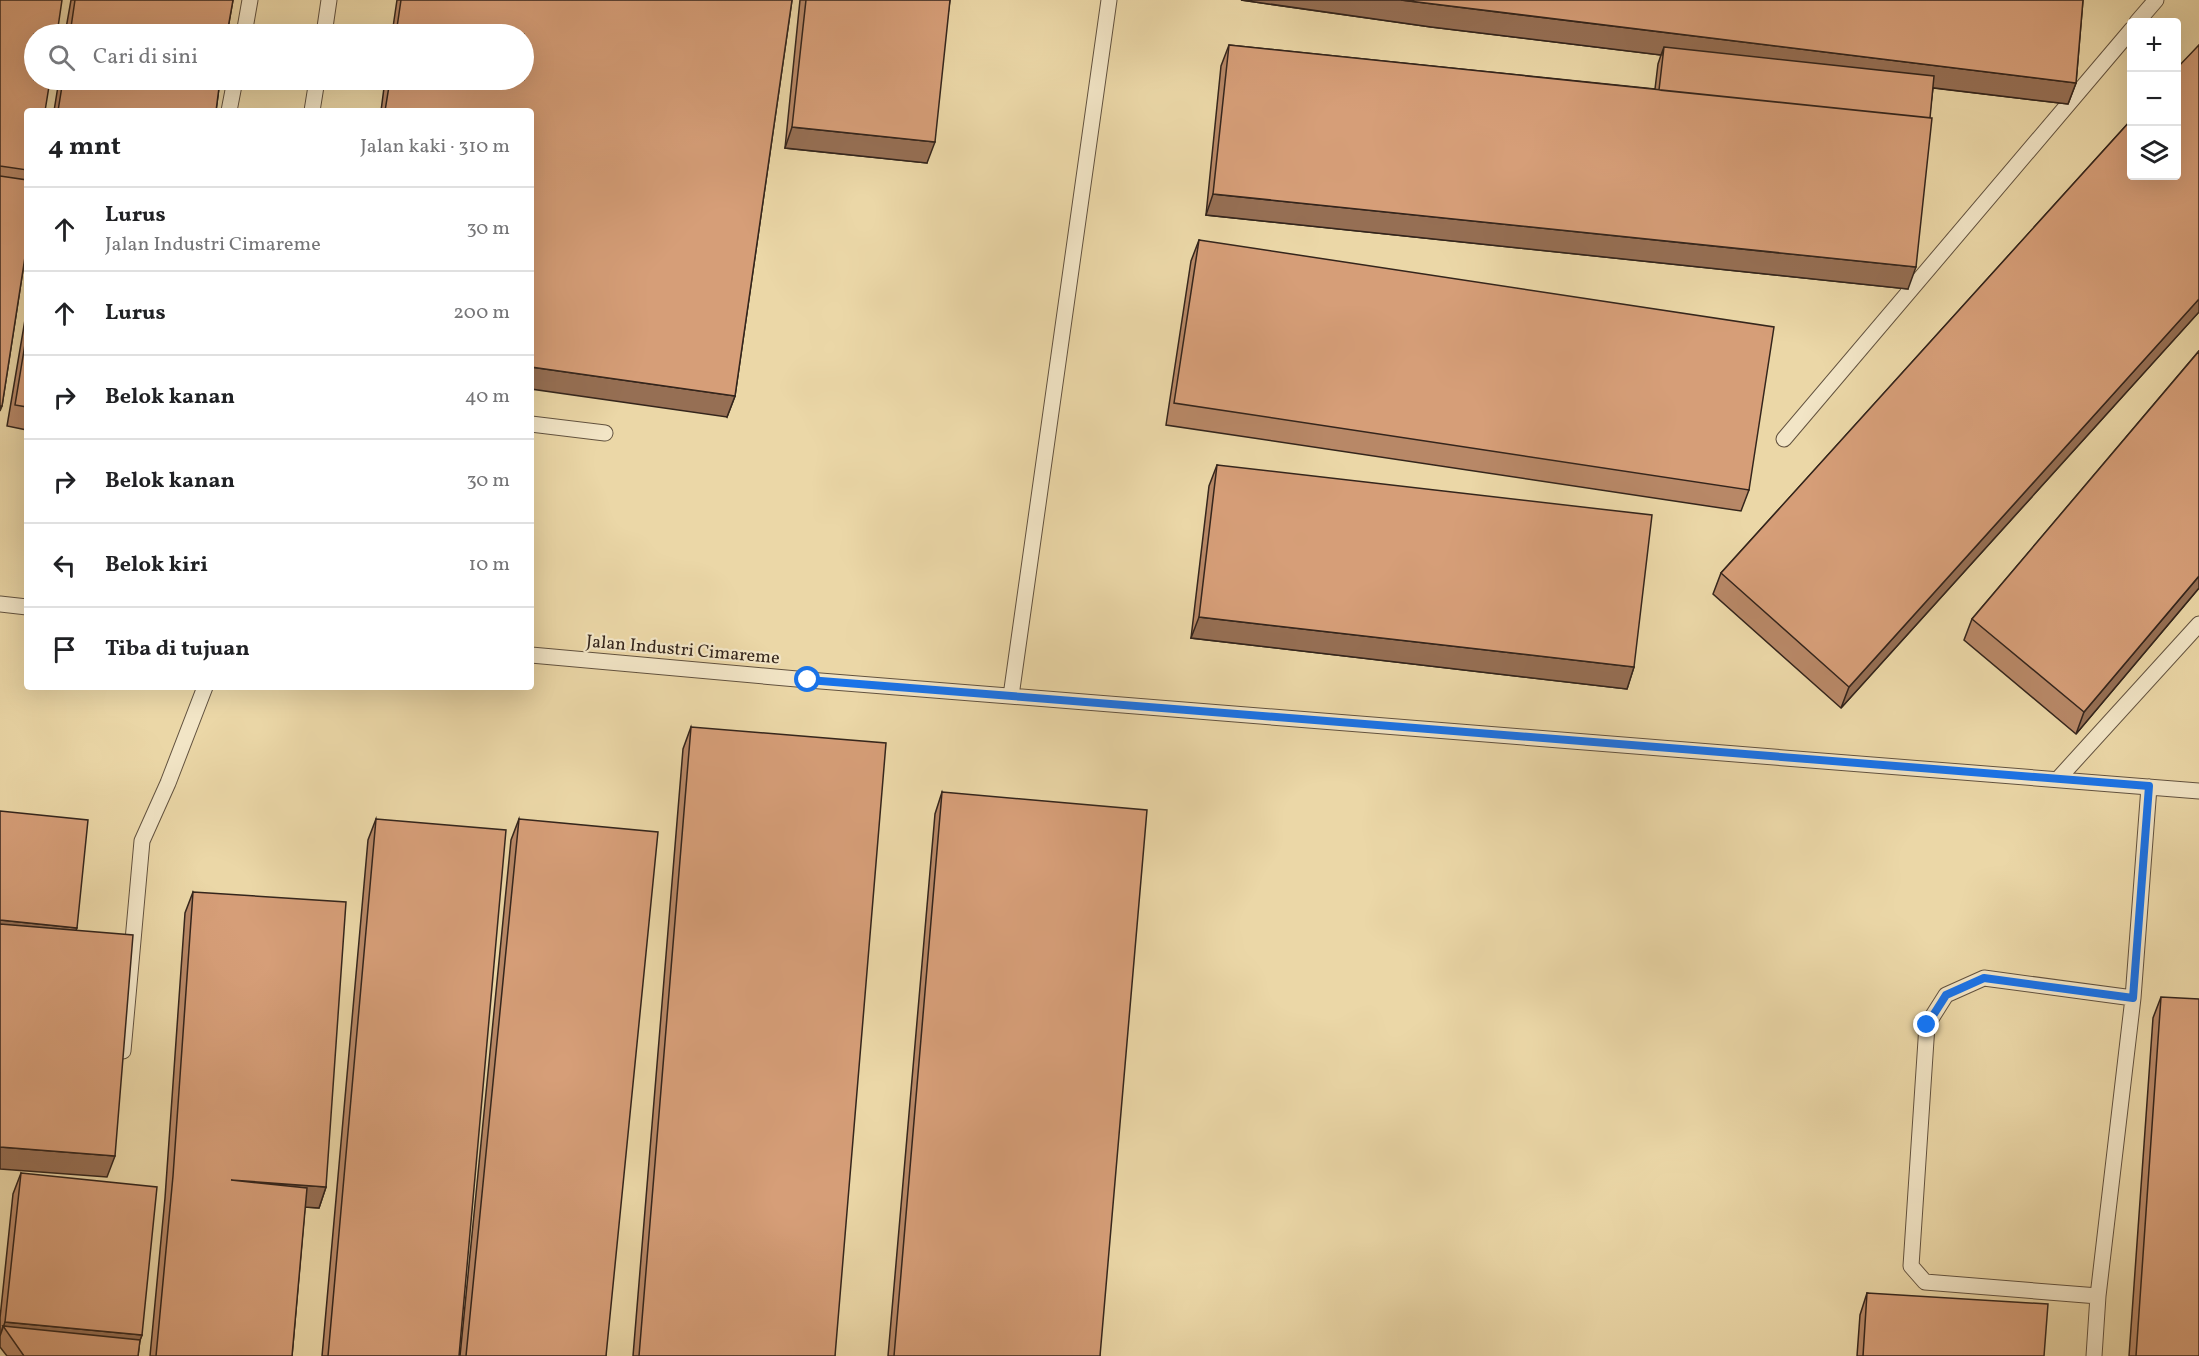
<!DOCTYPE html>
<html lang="id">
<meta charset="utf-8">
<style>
body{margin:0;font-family:Vollkorn,serif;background:#f2f2f2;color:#202124}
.controls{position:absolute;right:18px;top:18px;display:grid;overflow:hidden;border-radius:6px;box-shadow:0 6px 24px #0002}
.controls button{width:54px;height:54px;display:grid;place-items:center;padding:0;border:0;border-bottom:2px solid #e0e0e0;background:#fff;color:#202124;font:30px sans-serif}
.stop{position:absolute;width:18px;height:18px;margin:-14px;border:4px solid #1a73e8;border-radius:50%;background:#fff}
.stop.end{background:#1a73e8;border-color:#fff;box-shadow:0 2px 6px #0008}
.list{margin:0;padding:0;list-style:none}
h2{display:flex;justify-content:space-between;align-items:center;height:78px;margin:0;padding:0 24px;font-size:26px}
h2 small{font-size:20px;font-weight:400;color:#757577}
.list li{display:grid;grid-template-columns:39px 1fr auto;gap:18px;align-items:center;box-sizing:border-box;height:84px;padding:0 24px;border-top:2px solid #e0e0e0}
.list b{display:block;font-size:22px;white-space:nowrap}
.list p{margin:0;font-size:20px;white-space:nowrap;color:#757577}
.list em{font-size:20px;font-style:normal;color:#757577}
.icon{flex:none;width:33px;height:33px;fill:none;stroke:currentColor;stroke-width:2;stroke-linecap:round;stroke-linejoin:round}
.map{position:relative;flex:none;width:2199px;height:1356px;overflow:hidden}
.search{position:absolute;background:#fff;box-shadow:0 6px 24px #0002;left:24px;top:24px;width:510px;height:66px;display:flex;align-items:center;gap:15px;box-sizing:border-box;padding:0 21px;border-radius:33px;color:#757577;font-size:22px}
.panel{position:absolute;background:#fff;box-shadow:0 6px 24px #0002;left:24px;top:108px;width:510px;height:582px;border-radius:6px}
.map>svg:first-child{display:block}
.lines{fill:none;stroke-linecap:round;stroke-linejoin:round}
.service-casing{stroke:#62523f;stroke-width:17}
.service{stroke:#f2e5c6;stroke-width:15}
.wall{fill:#b88867;stroke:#34251c;stroke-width:1.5}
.shaded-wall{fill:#966f54;stroke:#34251c;stroke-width:1.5}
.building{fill:#d69e78;stroke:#34251c;stroke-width:1.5}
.route{stroke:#1a73e8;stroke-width:8}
.labels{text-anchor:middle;stroke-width:4.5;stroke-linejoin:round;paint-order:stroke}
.street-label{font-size:18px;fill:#34251c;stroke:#f2e5c6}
</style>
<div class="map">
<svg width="2199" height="1356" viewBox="0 0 2199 1356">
<rect width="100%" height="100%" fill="#ebd7a7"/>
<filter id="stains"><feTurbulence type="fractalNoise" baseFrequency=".00333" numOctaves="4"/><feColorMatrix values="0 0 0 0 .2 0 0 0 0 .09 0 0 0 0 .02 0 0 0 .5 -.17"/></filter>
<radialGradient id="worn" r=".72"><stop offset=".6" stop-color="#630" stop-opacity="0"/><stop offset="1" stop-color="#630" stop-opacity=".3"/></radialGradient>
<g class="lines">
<defs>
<path id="service" d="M2137,22L2156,0
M244,34L250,0
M324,34L329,0
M229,111L235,80
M312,111L317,80
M531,424L605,433
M1784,439L2132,29
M0,604L27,607
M531,655L808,680L2199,791
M1011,696L1109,0
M2058,779L2199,624
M123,1051L142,841L168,783L205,687
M2098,1296L1925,1282L1911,1266L1927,1025L1946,995L1984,978L2133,998
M2094,1356L2098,1296L2133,998L2149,787"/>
</defs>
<use href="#service" class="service-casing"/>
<use href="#service" class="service"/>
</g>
<path class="wall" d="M0,0L27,111V244L2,406L0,411Z
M71,0H233L227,34H65Z
M397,0H792L735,396L727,417L531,111H381L385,80H524V34H392Z
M800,0H950L927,163L785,148Z
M1241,0H2083L2076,83L2068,104L1933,88L1908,289L1206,215L1221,66L1229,45L1655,89L1658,64L1661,55L1431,27Z
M2199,45V312L1841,708L1713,594L1721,573Z
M59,80H220L216,111H54Z
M1199,240L1749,490L1741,511L1166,425L1191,261Z
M27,308V430L7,426Z
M2199,351V588L2076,734L1964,640L1972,619Z
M1217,465L1634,667L1627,689L1191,638L1209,486Z
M691,727L835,1356H633L683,749Z
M942,792L1100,1356H888L935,814Z
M376,819L459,1356H322L368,840Z
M519,819L606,1356H460L511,840Z
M193,892L326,1187L319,1208L305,1207L292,1356H150L165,1198L185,913Z
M2161,997L2199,1356H2129L2153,1018Z
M21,1173L142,1335L140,1340L138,1356H7L0,1347V1318L13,1194Z
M1867,1293L2044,1356H1857L1860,1315Z"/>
<path class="shaded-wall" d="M1241,0H1401L2076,83L2068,104L1663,55L1664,47L1661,55L1431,27Z
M792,127L935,142L927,163L785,148Z
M1213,194L1916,267L1908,289L1206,215Z
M2199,299V312L1841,708L1849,687Z
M531,367L735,396L727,417L531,389Z
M2199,576V588L2076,734L2084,712Z
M1199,617L1634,667L1627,689L1191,638Z
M0,920L77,928L71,944L0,938Z
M0,1147L115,1156L107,1177L0,1169Z
M231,1180L326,1187L319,1208L223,1202Z
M5,1322L142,1335L134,1356L3,1326L0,1336Z"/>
<path class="building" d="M0,0H62L57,34H34V80H50L45,111H27V170L0,166Z
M75,0H233L227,34H70Z
M401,0H792L735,396L531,367V111H385L390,80H524V34H396Z
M806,0H950L935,142L792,127Z
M1401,0H2083L2076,83Z
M1229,45L1932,118L1916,267L1213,194Z
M2199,45V299L1849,687L1721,573L2132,119V176H2176V69Z
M1664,47L1934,76L1930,118L1659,90Z
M63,80H220L216,111H58Z
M0,176L27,180V244L2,406H0Z
M1199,240L1774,327L1749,490L1174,403Z
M27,332V407L15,405Z
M2199,351V576L2084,712L1972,619Z
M1217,465L1652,515L1634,667L1199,617Z
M691,727L886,743L835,1356H639Z
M942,792L1147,810L1100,1356H894Z
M0,811L88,820L77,928L0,920Z
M376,819L506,830L459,1356H328Z
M519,819L658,832L606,1356H466Z
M193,892L346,902L326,1187L231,1180L307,1188L292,1356H156L173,1176Z
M0,924L133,935L115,1156L0,1147Z
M2161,997L2199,999V1356H2136Z
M21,1173L157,1187L142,1335L5,1322Z
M1867,1293L2048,1304L2044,1356H1863Z
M3,1326L140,1340L138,1356H24Z"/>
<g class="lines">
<path class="route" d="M808,680L2149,786L2133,998L1984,978L1946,995L1927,1025"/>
</g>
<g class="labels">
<g class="street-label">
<text transform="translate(683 649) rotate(5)" y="6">Jalan Industri Cimareme</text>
</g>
</g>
<rect width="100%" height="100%" filter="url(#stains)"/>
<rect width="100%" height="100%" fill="url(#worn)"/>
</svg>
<div class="controls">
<button>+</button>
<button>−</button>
<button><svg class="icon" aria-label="layers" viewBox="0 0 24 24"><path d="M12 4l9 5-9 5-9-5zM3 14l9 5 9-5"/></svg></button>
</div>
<div class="stop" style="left:808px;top:680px"></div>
<div class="stop end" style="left:1927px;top:1025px"></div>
<div class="search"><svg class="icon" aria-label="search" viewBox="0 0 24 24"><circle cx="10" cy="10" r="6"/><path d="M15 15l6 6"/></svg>Cari di sini</div>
<section class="panel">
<h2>4 mnt<small>Jalan kaki · 310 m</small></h2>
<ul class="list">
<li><svg class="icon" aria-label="ahead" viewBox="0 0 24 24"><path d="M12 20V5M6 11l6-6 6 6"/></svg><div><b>Lurus</b><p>Jalan Industri Cimareme</p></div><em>30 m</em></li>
<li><svg class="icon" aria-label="ahead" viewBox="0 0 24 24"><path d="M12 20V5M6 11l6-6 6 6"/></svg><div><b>Lurus</b></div><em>200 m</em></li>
<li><svg class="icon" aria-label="right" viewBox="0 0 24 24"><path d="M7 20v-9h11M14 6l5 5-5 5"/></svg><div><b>Belok kanan</b></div><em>40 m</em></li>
<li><svg class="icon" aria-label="right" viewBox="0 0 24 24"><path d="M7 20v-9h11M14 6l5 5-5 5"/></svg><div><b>Belok kanan</b></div><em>30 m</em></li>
<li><svg class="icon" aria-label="left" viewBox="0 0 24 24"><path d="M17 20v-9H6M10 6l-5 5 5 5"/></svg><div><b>Belok kiri</b></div><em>10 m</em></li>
<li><svg class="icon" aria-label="arrive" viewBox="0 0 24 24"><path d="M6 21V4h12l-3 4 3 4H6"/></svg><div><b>Tiba di tujuan</b></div></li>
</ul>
</section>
</div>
